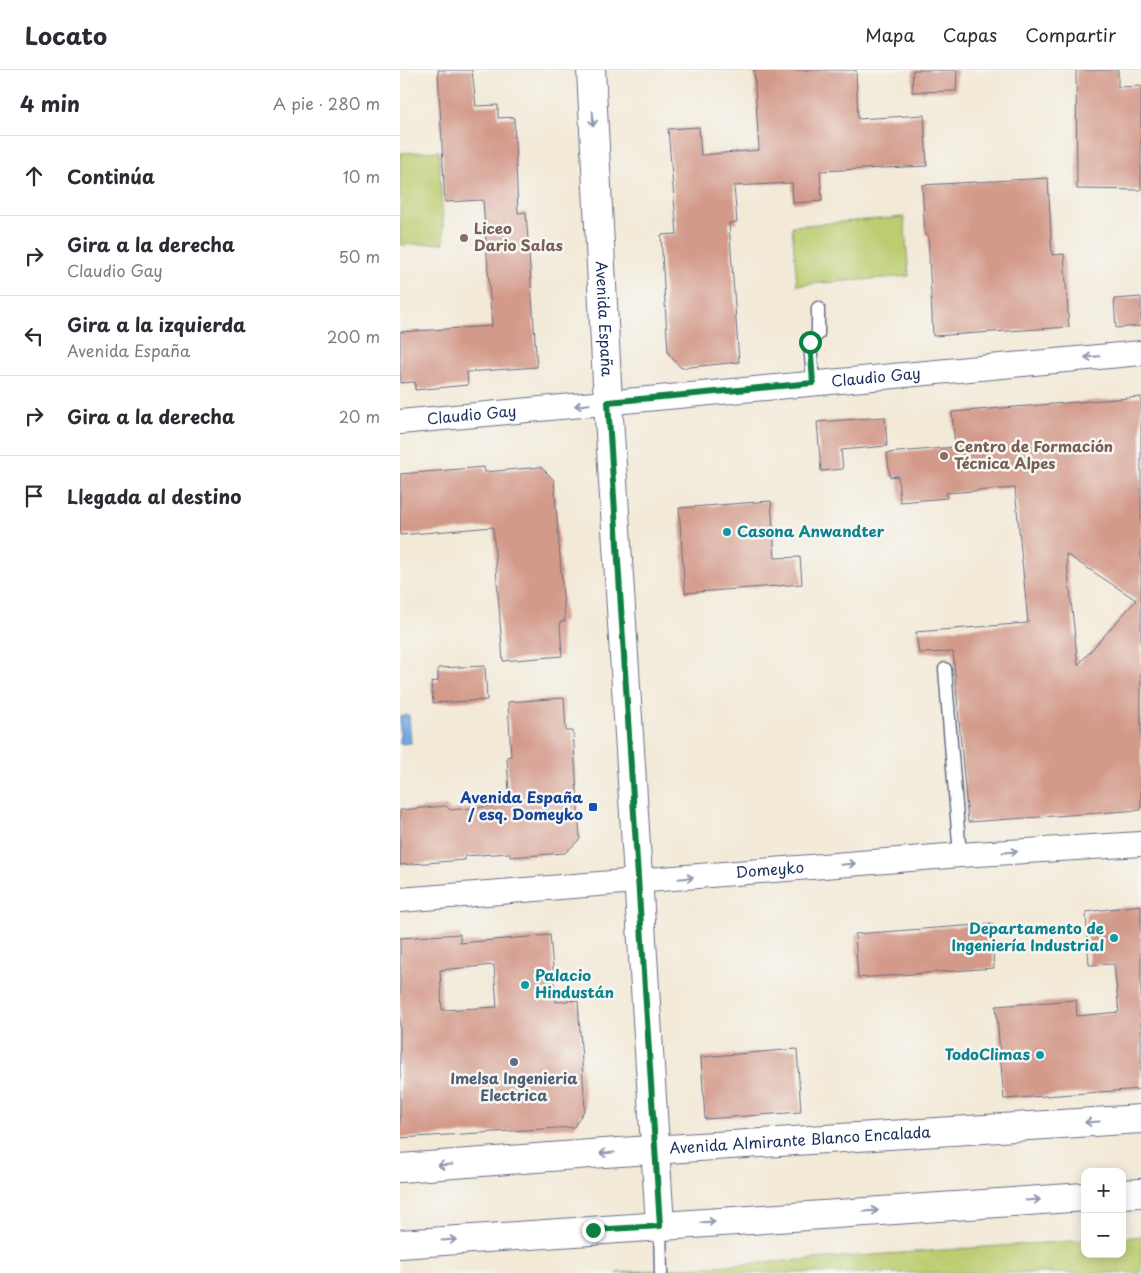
<!DOCTYPE html>
<html lang="es">
<meta charset="utf-8">
<style>
body{margin:0;font-family:"Playpen Sans",sans-serif;background:#f2f2f3;color:#2b2b33}
.controls{position:absolute;right:15px;bottom:15px;display:grid;overflow:hidden;border-radius:10px;box-shadow:0 2px 12px #0003}
.controls button{width:45px;height:45px;display:grid;place-items:center;padding:0;border:0;border-bottom:1px solid #e1e1e2;background:#fff;color:#2b2b33;font:25px sans-serif}
.stop{position:absolute;width:15px;height:15px;margin:-11px;border:4px solid #0b8043;border-radius:50%;background:#fff}
.stop.end{background:#0b8043;border-color:#fff;box-shadow:0 1px 5px #0008}
.list{margin:0;padding:0;list-style:none}
h2{display:flex;justify-content:space-between;align-items:center;height:65px;margin:0;padding:0 20px;font-size:21px}
h2 small{font-size:16px;font-weight:400;color:#7c7c81}
.list li{display:grid;grid-template-columns:32px 1fr auto;gap:15px;align-items:center;box-sizing:border-box;height:80px;padding:0 20px;border-top:1px solid #e1e1e2}
.list b{display:block;font-size:19px;white-space:nowrap}
.list p{margin:0;font-size:16px;white-space:nowrap;color:#7c7c81}
.list em{font-size:16px;font-style:normal;color:#7c7c81}
.icon{flex:none;width:28px;height:28px;fill:none;stroke:currentColor;stroke-width:2;stroke-linecap:round;stroke-linejoin:round}
.map{position:relative;flex:none;width:741px;height:1203px;overflow:hidden}
header{display:flex;align-items:center;gap:30px;box-sizing:border-box;height:70px;padding:0 25px;background:#fff;border-bottom:1px solid #e1e1e2}
header strong{font-size:24px}
nav{display:flex;gap:28px;margin-inline-start:auto;font-size:18px}
main{display:flex}
aside{flex:1;background:#fff}
.map>svg:first-child{display:block}
.green{fill:#bccc6f;stroke:#6c7e66}
.water{fill:#74a7e0;stroke:#486b9f}
.building{fill:#d39989;fill-rule:evenodd}
.lines{fill:none;stroke-linecap:round;stroke-linejoin:round}
.lane-casing{stroke:#677088;stroke-width:15}
.street-casing{stroke:#677088;stroke-width:26}
.secondary-casing{stroke:#677088;stroke-width:30}
.primary-casing{stroke:#677088;stroke-width:30}
.lane{stroke:#fff;stroke-width:12}
.street{stroke:#fff;stroke-width:24}
.secondary{stroke:#fff;stroke-width:28}
.primary{stroke:#fff;stroke-width:28}
.oneway{stroke:#8d97ae}
.route{stroke:#0b8043;stroke-width:6}
.education-dot{fill:#8d6e63;stroke:#f6f6f2;stroke-width:2}
.culture-dot{fill:#0f9aa8;stroke:#f6f6f2;stroke-width:2}
.transit-dot{fill:#1a4fb4;stroke:#f6f6f2;stroke-width:2}
.service-dot{fill:#5c6f8a;stroke:#f6f6f2;stroke-width:2}
.labels{text-anchor:middle;stroke-width:5;stroke-linejoin:round;paint-order:stroke}
.education-label{font-size:15px;font-weight:bold;fill:#785e54;stroke:#f6f6f2;text-anchor:start}
.street-label{font-size:15px;fill:#1b2f5e;stroke:#f6f6f2}
.culture-label{font-size:15px;font-weight:bold;fill:#0d838f;stroke:#f6f6f2;text-anchor:start}
.transit-label{font-size:15px;font-weight:bold;fill:#164399;stroke:#f6f6f2;text-anchor:end}
.service-label{font-size:15px;font-weight:bold;fill:#4e5e75;stroke:#f6f6f2}
</style>
<header>
<strong>Locato</strong>
<nav><a>Mapa</a><a>Capas</a><a>Compartir</a></nav>
</header>
<main>
<aside>
<h2>4 min<small>A pie · 280 m</small></h2>
<ul class="list">
<li><svg class="icon" aria-label="ahead" viewBox="0 0 24 24"><path d="M12 20V5M6 11l6-6 6 6"/></svg><div><b>Continúa</b></div><em>10 m</em></li>
<li><svg class="icon" aria-label="right" viewBox="0 0 24 24"><path d="M7 20v-9h11M14 6l5 5-5 5"/></svg><div><b>Gira a la derecha</b><p>Claudio Gay</p></div><em>50 m</em></li>
<li><svg class="icon" aria-label="left" viewBox="0 0 24 24"><path d="M17 20v-9H6M10 6l-5 5 5 5"/></svg><div><b>Gira a la izquierda</b><p>Avenida España</p></div><em>200 m</em></li>
<li><svg class="icon" aria-label="right" viewBox="0 0 24 24"><path d="M7 20v-9h11M14 6l5 5-5 5"/></svg><div><b>Gira a la derecha</b></div><em>20 m</em></li>
<li><svg class="icon" aria-label="arrive" viewBox="0 0 24 24"><path d="M6 21V4h12l-3 4 3 4H6"/></svg><div><b>Llegada al destino</b></div></li>
</ul>
</aside>
<div class="map">
<svg width="741" height="1203" viewBox="0 0 741 1203">
<rect width="100%" height="100%" fill="#f6f6f2"/>
<filter id="ink" filterUnits="userSpaceOnUse"><feTurbulence type="fractalNoise" baseFrequency=".02" numOctaves="2"/><feDisplacementMap in="SourceGraphic" scale="10" xChannelSelector="R" yChannelSelector="G"/><feConvolveMatrix kernelMatrix="1 2 1 2 8 2 1 2 1" color-interpolation-filters="sRGB"/></filter>
<filter id="wash" filterUnits="userSpaceOnUse"><feTurbulence type="fractalNoise" baseFrequency=".0096" numOctaves="4" result="noise"/><feDisplacementMap in="SourceGraphic" scale="20" xChannelSelector="R" yChannelSelector="G"/><feGaussianBlur stdDeviation="1.12" result="paint"/><feColorMatrix in="noise" values="0 0 0 0 0 0 0 0 0 0 0 0 0 0 0 0 0 1.4 0 .05"/><feComposite in="paint" operator="in"/></filter>
<g filter="url(#wash)">
<rect width="100%" height="100%" fill="#f3e9d7"/>
<path class="green" d="M39,81L44,173L0,175V83Z
M504,147L509,206L397,215L392,156Z
M741,1166V1203H216L685,1170V1184H722V1168Z"/>
<path class="water" d="M9,645L11,673L0,674V646Z"/>
<g id="blocks">
<path class="building" d="M38,0H72L76,36L98,35V48L114,47L118,143L126,142L137,297L67,302L68,315L15,320V312L0,313V262L92,256L83,130L45,132Z
M354,0H456L458,49L524,45L527,96L420,101L422,131L393,133L392,113L334,116L337,152L329,153L339,292L281,298L268,283L261,165L277,164L268,59L299,57L301,85L359,80Z
M513,0H557L556,21L512,22Z
M676,0H718V17L741,16V120L677,119Z
M648,108L652,185L664,184L669,257L533,266L528,165H525L522,115Z
M741,227V256L716,258L714,229Z
M741,327V740L568,752L553,582L519,583L516,562L628,553L615,418L546,423L547,428L500,432L498,406L490,407L487,383L555,377L552,342ZM666,484L736,530L678,595L673,549Z
M485,347L487,376L441,380L443,399L421,401L417,352Z
M84,397L85,402L141,397L154,410L165,551L160,552L162,586L103,591L93,457L0,465V404Z
M371,431L375,488L400,487L402,514L285,523L279,438Z
M85,596L87,630L33,633L31,612L38,611V598Z
M164,628L166,661H173L180,769L165,783L110,787V783L65,786V790L0,795V740L46,736L50,740L94,736L109,722L107,687L111,686L108,632Z
M741,835V1019L604,1029L596,936L676,930L677,946L719,942L714,894L689,895L686,842Z
M591,854L594,898L458,908L455,864Z
M60,864V873L150,865L156,932L178,930L185,1039L174,1057L0,1068V868ZM94,895L97,937L42,940L40,900Z
M397,979L401,1042L305,1049L301,987Z"/>
</g>
</g>
<g filter="url(#ink)">
<use href="#blocks" fill-opacity="0" stroke="#677088" stroke-width="1"/>
<g class="lines">
<defs>
<path id="lane" d="M413,313L410,272L418,264V238
M545,599L560,785
M260,1155L261,1203"/>
<g id="street">
<path id="s1" d="M0,352L741,283"/>
<path id="s2" d="M0,830L560,785L741,774"/>
</g>
<g id="secondary">
<path id="s3" d="M191,0L208,332L260,1155"/>
</g>
<g id="primary">
<path id="s4" d="M0,1098L204,1083L741,1049"/>
<path d="M722,1124L741,1123"/>
<path d="M0,1174L685,1127"/>
</g>
</defs>
<use href="#lane" class="lane-casing"/>
<use href="#street" class="street-casing"/>
<use href="#secondary" class="secondary-casing"/>
<use href="#primary" class="primary-casing"/>
<use href="#lane" class="lane"/>
<use href="#street" class="street"/>
<use href="#secondary" class="secondary"/>
<use href="#primary" class="primary"/>
</g>
<defs><path id="oneway-shaft" d="M-6 0H5M1.5-3L5.5 0L1.5 3" fill="none" stroke-width="1.6" stroke-linecap="round" stroke-linejoin="round" transform="scale(1.25)"/></defs>
<g class="oneway">
<use href="#oneway-shaft" transform="translate(193 49) rotate(87)"/>
<use href="#oneway-shaft" transform="translate(692 287) rotate(175)"/>
<use href="#oneway-shaft" transform="translate(182 335) rotate(174)"/>
<use href="#oneway-shaft" transform="translate(610 782) rotate(-3)"/>
<use href="#oneway-shaft" transform="translate(448 794) rotate(-5)"/>
<use href="#oneway-shaft" transform="translate(286 808) rotate(-5)"/>
<use href="#oneway-shaft" transform="translate(692 1052) rotate(176)"/>
<use href="#oneway-shaft" transform="translate(207 1083) rotate(176)"/>
<use href="#oneway-shaft" transform="translate(45 1095) rotate(176)"/>
<use href="#oneway-shaft" transform="translate(633 1130) rotate(-4)"/>
<use href="#oneway-shaft" transform="translate(471 1141) rotate(-4)"/>
<use href="#oneway-shaft" transform="translate(308 1152) rotate(-4)"/>
<use href="#oneway-shaft" transform="translate(49 1170) rotate(-4)"/>
</g>
</g>
<g class="lines" filter="url(#ink)">
<path class="route" d="M193,1160L260,1156L208,332L413,313L410,272"/>
</g>
<g class="education-dot">
<circle cx="64" cy="168" r="5"/>
<circle cx="544" cy="386" r="5"/>
</g>
<g class="culture-dot">
<circle cx="327" cy="462" r="5"/>
<circle cx="714" cy="868" r="5"/>
<circle cx="125" cy="915" r="5"/>
<circle cx="640" cy="985" r="5"/>
</g>
<rect class="transit-dot" x="188" y="732" width="10" height="10" rx="2.5"/>
<circle class="service-dot" cx="114" cy="992" r="5"/>
<g class="labels">
<g class="education-label">
<text x="74" y="164">Liceo<tspan x="74" dy="17">Dario Salas</tspan></text>
<text x="554" y="382">Centro de Formación<tspan x="554" dy="17">Técnica Alpes</tspan></text>
</g>
<g class="street-label">
<text dy="5" stroke="none"><textPath href="#s3" startOffset="249">Avenida España</textPath></text>
<text dy="5" stroke="none"><textPath href="#s1" startOffset="478">Claudio Gay</textPath></text>
<text dy="5" stroke="none"><textPath href="#s1" startOffset="72">Claudio Gay</textPath></text>
<text dy="5" stroke="none"><textPath href="#s2" startOffset="371">Domeyko</textPath></text>
<text dy="5" stroke="none"><textPath href="#s4" startOffset="401">Avenida Almirante Blanco Encalada</textPath></text>
</g>
<g class="culture-label">
<text x="337" y="467">Casona Anwandter</text>
<text x="704" y="864" text-anchor="end">Departamento de<tspan x="704" dy="17">Ingeniería Industrial</tspan></text>
<text x="135" y="911">Palacio<tspan x="135" dy="17">Hindustán</tspan></text>
<text x="630" y="990" text-anchor="end">TodoClimas</text>
</g>
<g class="transit-label">
<text x="183" y="733">Avenida España<tspan x="183" dy="17">/ esq. Domeyko</tspan></text>
</g>
<g class="service-label">
<text x="114" y="1014">Imelsa Ingenieria<tspan x="114" dy="17">Electrica</tspan></text>
</g>
</g>
</svg>
<div class="controls">
<button>+</button>
<button>−</button>
</div>
<div class="stop" style="left:410px;top:272px"></div>
<div class="stop end" style="left:193px;top:1160px"></div>
</div>
</main>
